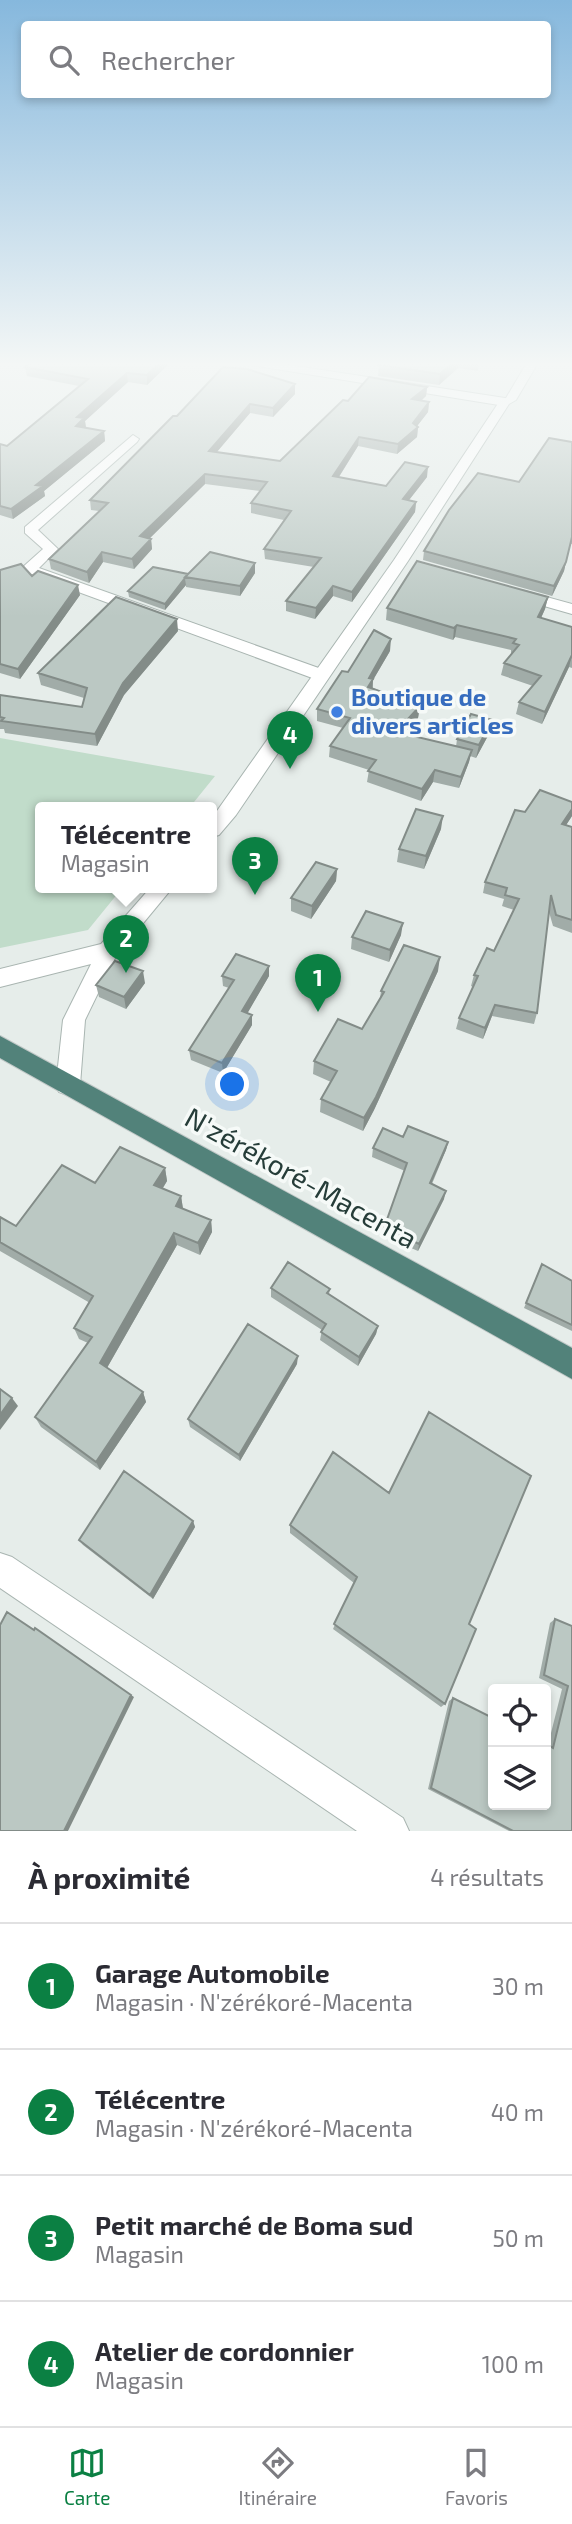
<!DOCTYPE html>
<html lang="fr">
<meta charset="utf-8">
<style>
body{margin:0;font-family:"Exo 2",sans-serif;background:#f2f2f3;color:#2b2b33}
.controls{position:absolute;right:21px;bottom:21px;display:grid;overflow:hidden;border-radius:7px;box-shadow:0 4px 10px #0003}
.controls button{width:63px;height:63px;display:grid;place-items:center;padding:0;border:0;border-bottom:2px solid #e1e1e2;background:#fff;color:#2b2b33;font:35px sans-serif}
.you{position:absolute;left:233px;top:1085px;width:24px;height:24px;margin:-18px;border:5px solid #fff;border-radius:50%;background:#1a73e8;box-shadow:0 0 0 10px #1a73e833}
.badge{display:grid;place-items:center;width:46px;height:46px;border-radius:50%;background:#0b8043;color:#fff;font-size:23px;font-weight:700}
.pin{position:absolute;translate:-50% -58px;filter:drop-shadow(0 2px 4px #0008)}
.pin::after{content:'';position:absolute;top:37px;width:24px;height:21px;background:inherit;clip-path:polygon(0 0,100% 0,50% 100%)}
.popup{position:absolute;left:35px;top:802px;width:182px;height:91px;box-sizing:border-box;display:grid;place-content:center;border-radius:7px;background:#fff;filter:drop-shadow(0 2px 5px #0005);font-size:23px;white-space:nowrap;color:#7c7c81}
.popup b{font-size:26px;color:#2b2b33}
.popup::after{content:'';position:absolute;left:50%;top:100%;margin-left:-14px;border:14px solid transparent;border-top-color:#fff}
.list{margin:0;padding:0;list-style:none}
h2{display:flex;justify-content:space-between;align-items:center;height:91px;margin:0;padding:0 28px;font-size:30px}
h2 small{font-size:23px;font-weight:400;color:#7c7c81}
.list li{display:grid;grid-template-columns:46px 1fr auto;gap:21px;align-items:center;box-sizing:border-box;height:126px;padding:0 28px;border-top:2px solid #e1e1e2}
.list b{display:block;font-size:26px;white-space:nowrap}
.list p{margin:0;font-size:23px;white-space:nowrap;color:#7c7c81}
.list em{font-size:23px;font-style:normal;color:#7c7c81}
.icon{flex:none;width:38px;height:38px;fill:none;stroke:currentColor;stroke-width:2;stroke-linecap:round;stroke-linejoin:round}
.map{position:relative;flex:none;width:572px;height:1831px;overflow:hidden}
.search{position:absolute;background:#fff;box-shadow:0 4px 10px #0003;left:21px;right:21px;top:21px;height:77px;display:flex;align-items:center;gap:18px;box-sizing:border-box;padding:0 24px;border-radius:7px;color:#7c7c81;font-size:26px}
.sheet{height:595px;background:#fff}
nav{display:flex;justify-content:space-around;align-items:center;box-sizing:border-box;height:98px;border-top:2px solid #e1e1e2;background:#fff;font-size:19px;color:#7c7c81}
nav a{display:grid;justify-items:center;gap:4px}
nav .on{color:#0b8043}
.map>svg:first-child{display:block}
.green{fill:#c1dcca}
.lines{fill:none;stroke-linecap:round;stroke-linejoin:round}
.minor-casing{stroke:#a9b5b1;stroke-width:2}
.tertiary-casing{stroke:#a9b5b1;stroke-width:2}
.trunk-casing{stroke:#c2c9c8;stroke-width:2}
.minor{fill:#fff;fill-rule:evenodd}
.tertiary{fill:#fff;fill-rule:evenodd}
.trunk{fill:#52827a;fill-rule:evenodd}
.wall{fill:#a1aca8}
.shaded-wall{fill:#838c88}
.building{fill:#bbc8c3;stroke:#838c88;stroke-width:2}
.shop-dot{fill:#3f7fe0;stroke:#f6faf8;stroke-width:2.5}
.labels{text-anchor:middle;stroke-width:7;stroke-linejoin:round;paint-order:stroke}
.shop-label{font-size:24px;font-weight:bold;fill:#366cbe;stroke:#f6faf8;text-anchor:start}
.near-street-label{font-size:28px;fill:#263d39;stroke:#f6faf8}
</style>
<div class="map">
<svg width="572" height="1831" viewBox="0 0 572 1831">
<rect width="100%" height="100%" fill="#e6edea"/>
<path class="green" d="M0,738L215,776L190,807H40V887H123L88,930L0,948Z"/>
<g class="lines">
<defs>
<path id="minor" d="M239,361H263L505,398L511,402L505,406L244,364Z
M133,435L139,439L137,442L38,530L58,549L39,568L327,671L329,675L327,679H315L24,572L22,569L24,566L43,549L25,533V527Z
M521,590L572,604V614L516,598L513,595Z
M0,1553L12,1557L403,1818L409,1831H357L0,1588Z"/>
<path id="tertiary" d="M528,361H539L516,400L509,404L408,561L236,815L219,835L212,837V818L394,560L499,402L506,398Z
M151,887H173L116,956L85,1020L80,1085L77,1092L68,1095L59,1092L56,1085L63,1020L91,964L0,987V969L101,944Z"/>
<path id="trunk" d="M0,1036L572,1348V1379L0,1058Z"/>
</defs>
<use href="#minor" class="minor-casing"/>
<use href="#tertiary" class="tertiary-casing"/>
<use href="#trunk" class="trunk-casing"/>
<use href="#minor" class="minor"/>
<use href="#tertiary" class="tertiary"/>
<use href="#trunk" class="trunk"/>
</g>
<path class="wall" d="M172,361L147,385L128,382L85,421L86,428L104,431L105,441L44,491L45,496L13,519L0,515V444L7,446L79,386L27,376L25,367Z
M384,361H479L478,371L458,368L439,385L378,376L379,365Z
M295,384V394L273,417L250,413L217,452L280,461L348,401L427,387L426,396L421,401L429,402L428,412L417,426L418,427L417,437L397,454L358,446L339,477L386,486L427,477L409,500L416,502L415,512L352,602L333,596L315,619L286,611V601L314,567L265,559L264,549L284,520L251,513V503L260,491L205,484L149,538L151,539L152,549L134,569L103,562L89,583L51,569L49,559L99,511L91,510L90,500L177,416Z
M572,442V544H570L564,571L552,596L423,560L424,551L519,482Z
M255,563V573L240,596L186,587V585L165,610L129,597L128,591L188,574Z
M0,570L32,576L80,595L20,679L0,673Z
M548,597L545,609L541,618L572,627V668L569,667L542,724L516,714L519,702L533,686L501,675L504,663L511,655V650L455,637L453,640L386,620L387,608Z
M178,631L124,695L97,746L5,733L4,729H0V695L82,707L84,698L41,685L38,673Z
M390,651L373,680V688L420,706L418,718L403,734L456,747L457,739L490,732L476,758L470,756L469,762L459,788L433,782L421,801L367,782L369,770L329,757L330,746L343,728L317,721V709Z
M572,802V816L566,825L572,827V933L553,926L549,912L537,1013L534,1024L492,1016L483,1039L456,1029L459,1018L473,987L471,986L474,975L494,951L514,910L502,906L504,899L483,893L485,882L525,812Z
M441,829L424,869L397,862L399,849Z
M337,869L336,881L311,919L291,911V898Z
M401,935L389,962L351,949L352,937Z
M269,966V976L247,1013L252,1025L223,1073L191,1060L189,1050L229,988L223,986L222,976Z
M438,971L374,1110L363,1131L320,1112L321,1099L331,1082L313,1074L314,1061L362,1029L380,998L381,991Z
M145,983L126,1009L99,997L96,985Z
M403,1137L448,1142L446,1150L432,1184L444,1199L418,1251L383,1236L384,1228L405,1171L372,1157L373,1148Z
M165,1168L167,1181L163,1188L181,1196L183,1209L211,1220L212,1232L200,1255L177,1245L107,1368L143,1392L146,1402L100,1470L41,1427L35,1417L88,1343L79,1339L74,1328L90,1303L0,1251V1217L16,1226L95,1183Z
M542,1264L572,1281V1331L524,1308Z
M271,1288L330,1289L329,1294L378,1326L376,1334L358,1366L320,1340L322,1330L271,1297Z
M297,1364L240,1461L190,1427L188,1419Z
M193,1521L195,1527L153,1599L83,1545L79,1540Z
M290,1525L469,1624L445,1704L441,1707L333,1629L354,1583L290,1533Z
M555,1619L572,1626V1831H509L428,1789L449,1701L453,1698L548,1745L562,1689L539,1678L550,1623Z"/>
<path class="shaded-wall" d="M162,361H172L147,385V375Z
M455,361H459L458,368L439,385L440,374Z
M127,373L128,382L85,421L86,428L76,426L77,417Z
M295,384V394L273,417V408Z
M427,387L426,396L411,409L412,399Z
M429,402L428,412L414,430L418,427L417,437L397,454L398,444Z
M250,404V413L209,461V451Z
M104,431L105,441L44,491L45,496L13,519L11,509L36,485Z
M359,437L358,446L333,486V476Z
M428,467L427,477L402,509L403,499Z
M205,474V484L141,547L140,536Z
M416,502L415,512L352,602V592Z
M151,539L152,549L134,569L132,559Z
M570,544L564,571L552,596L554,586Z
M102,552L103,562L89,583L87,572Z
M255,563V573L240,596V586Z
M185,579L186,585L165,610V604Z
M78,585L80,595L20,679L18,669Z
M333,586V596L315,619L316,608Z
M548,597L545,609L536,629L538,617Z
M177,619L178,631L124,695L97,746L95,734L123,683Z
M457,625L455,637L453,640L454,628Z
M391,639L390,651L373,680L372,690L367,698L369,678Z
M572,655L569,667L542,724L545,712Z
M420,706L418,718L394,744L396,732Z
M492,720L490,732L476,758L479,745Z
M472,750L469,762L459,788L461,777Z
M435,770L433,782L421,801L422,789Z
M572,809V816L559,836L562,824Z
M443,816L441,829L424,869L426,856Z
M337,869L336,881L311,919L312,906Z
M403,923L401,935L389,962L390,950Z
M440,957L438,971L374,1110L363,1131L364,1118Z
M269,966V976L243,1021L242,1011Z
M143,971L145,983L126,1009L124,997Z
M495,1005L492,1016L483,1039L485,1028Z
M252,1015V1025L223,1073L222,1063Z
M448,1142L446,1150L428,1191L430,1183Z
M165,1168L167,1181L157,1197L154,1185Z
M446,1191L444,1199L418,1251L419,1244Z
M181,1196L183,1209L176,1206Z
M211,1220L212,1232L200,1255L198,1243Z
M174,1233L177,1245L104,1373L100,1363Z
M378,1326L376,1334L358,1366L359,1357Z
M298,1356L297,1364L240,1461L239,1455Z
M143,1392L146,1402L100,1470L96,1462Z
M12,1398L18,1406L0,1430V1415Z
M193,1521L195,1527L153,1599L150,1595Z
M35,1628L134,1697L68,1831H64Z"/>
<path class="building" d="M33,361H162L147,375L127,373L77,417L84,418L76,426L104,431L36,485L43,486L11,509L0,506V444L7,446L88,379L25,367Z
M384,361H455L440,374L379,365Z
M223,367L247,369L295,384L273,408L250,404L209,451L280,461L343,400L348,401L369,377L427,387L412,399L429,402L413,423L418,427L398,444L359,437L333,476L386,486L405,462L428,467L403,499L416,502L352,592L333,586L316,608L286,601L321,558L264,549L291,511L251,503L267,482L205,474L140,536L151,539L132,559L102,552L87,572L49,559L108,503L90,500L173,416H177Z
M549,438L572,442V537L566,562L554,586L424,551L449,510L478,473L519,482Z
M210,552L255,563L240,586L185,577Z
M417,561L548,597L538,617L572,627V655L545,712L519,702L541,676L504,663L519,645L513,643L516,639L457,625L454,628L387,608Z
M21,564L32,576L38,571L78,585L18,669L0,664V570Z
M153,567L188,574L165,604L128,591Z
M116,597L177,619L123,683L95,734L1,721L4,718L0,717V695L82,707L87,688L38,673Z
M374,630L391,639L369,678L373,679L368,687L420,706L396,732L472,750L461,777L435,770L422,789L368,771L376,760L330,746L350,718L317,709L342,671L348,672Z
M471,714L492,720L479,745L457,739Z
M540,790L572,802V809L562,824L572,827V920L556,915L551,895L537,1013L495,1005L485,1028L459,1018L478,976L474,975L487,948L494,951L519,899L505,895L507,888L485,882L515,810L525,812Z
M416,809L443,816L426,856L399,849Z
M316,862L337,869L312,906L291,898Z
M366,911L403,923L390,950L352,937Z
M404,945L440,957L376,1097L364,1118L321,1099L337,1071L314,1061L338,1019L362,1029L384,992L381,991Z
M236,954L269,966L242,1011L252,1015L222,1063L189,1050L234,980L222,976Z
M115,961L143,971L124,997L96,985Z
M408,1126L448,1142L430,1183L446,1191L419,1244L384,1228L407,1163L373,1148L383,1128L403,1137Z
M120,1147L165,1168L154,1185L181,1196L176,1206L211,1220L198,1243L174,1233L100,1363L143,1392L96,1462L35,1417L92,1337L74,1328L93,1296L0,1242V1217L16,1226L62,1165L95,1183Z
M288,1262L330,1289L327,1293L378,1326L359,1357L321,1332L326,1324L271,1288Z
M542,1264L572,1281V1325L526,1303Z
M248,1324L298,1356L239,1455L188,1419Z
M0,1389L12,1398L0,1415Z
M429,1412L531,1476L469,1624L476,1629L445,1704L334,1624L357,1577L290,1525L333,1452L389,1493Z
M124,1471L193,1521L150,1595L79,1540Z
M7,1612L34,1630L35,1628L131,1695L64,1831H0V1625Z
M555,1619L572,1626V1831H513L431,1788L453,1698L493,1718V1805H546V1744L553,1748L568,1686L544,1675Z"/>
<linearGradient id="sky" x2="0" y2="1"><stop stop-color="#86b8dd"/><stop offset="0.59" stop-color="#f4f7f6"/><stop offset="1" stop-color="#f4f7f6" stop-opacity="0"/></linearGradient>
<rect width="572" height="617" fill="url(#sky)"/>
<circle class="shop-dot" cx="337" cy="712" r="7"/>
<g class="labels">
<g class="shop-label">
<text x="351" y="706">Boutique de<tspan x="351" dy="28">divers articles</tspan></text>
</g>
<g class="near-street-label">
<text transform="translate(301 1178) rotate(29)" y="10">N'zérékoré-Macenta</text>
</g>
</g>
</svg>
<div class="controls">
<button><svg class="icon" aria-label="locate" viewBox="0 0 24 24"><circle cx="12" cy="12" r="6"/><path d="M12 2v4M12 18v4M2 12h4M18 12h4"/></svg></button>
<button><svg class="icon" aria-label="layers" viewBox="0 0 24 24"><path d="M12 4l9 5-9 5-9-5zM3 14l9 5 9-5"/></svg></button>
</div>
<div class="you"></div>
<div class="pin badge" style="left:318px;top:1012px">1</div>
<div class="pin badge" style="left:126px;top:973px">2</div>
<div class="popup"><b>Télécentre</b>Magasin</div>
<div class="pin badge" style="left:255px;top:895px">3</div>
<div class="pin badge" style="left:290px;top:769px">4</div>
<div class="search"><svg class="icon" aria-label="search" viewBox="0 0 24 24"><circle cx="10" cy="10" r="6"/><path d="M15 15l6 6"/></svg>Rechercher</div>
</div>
<section class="sheet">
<h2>À proximité<small>4 résultats</small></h2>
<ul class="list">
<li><span class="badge">1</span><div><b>Garage Automobile</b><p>Magasin · N'zérékoré-Macenta</p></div><em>30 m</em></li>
<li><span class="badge">2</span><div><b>Télécentre</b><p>Magasin · N'zérékoré-Macenta</p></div><em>40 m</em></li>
<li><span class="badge">3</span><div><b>Petit marché de Boma sud</b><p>Magasin</p></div><em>50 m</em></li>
<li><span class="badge">4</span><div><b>Atelier de cordonnier</b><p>Magasin</p></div><em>100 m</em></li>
</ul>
</section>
<nav>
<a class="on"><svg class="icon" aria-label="map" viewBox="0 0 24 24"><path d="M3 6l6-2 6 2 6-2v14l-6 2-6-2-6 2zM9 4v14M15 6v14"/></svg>Carte</a>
<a><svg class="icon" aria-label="directions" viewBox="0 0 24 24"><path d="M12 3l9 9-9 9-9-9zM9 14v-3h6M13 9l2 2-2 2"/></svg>Itinéraire</a>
<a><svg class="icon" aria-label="saved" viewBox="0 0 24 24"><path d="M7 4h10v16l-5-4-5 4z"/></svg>Favoris</a>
</nav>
